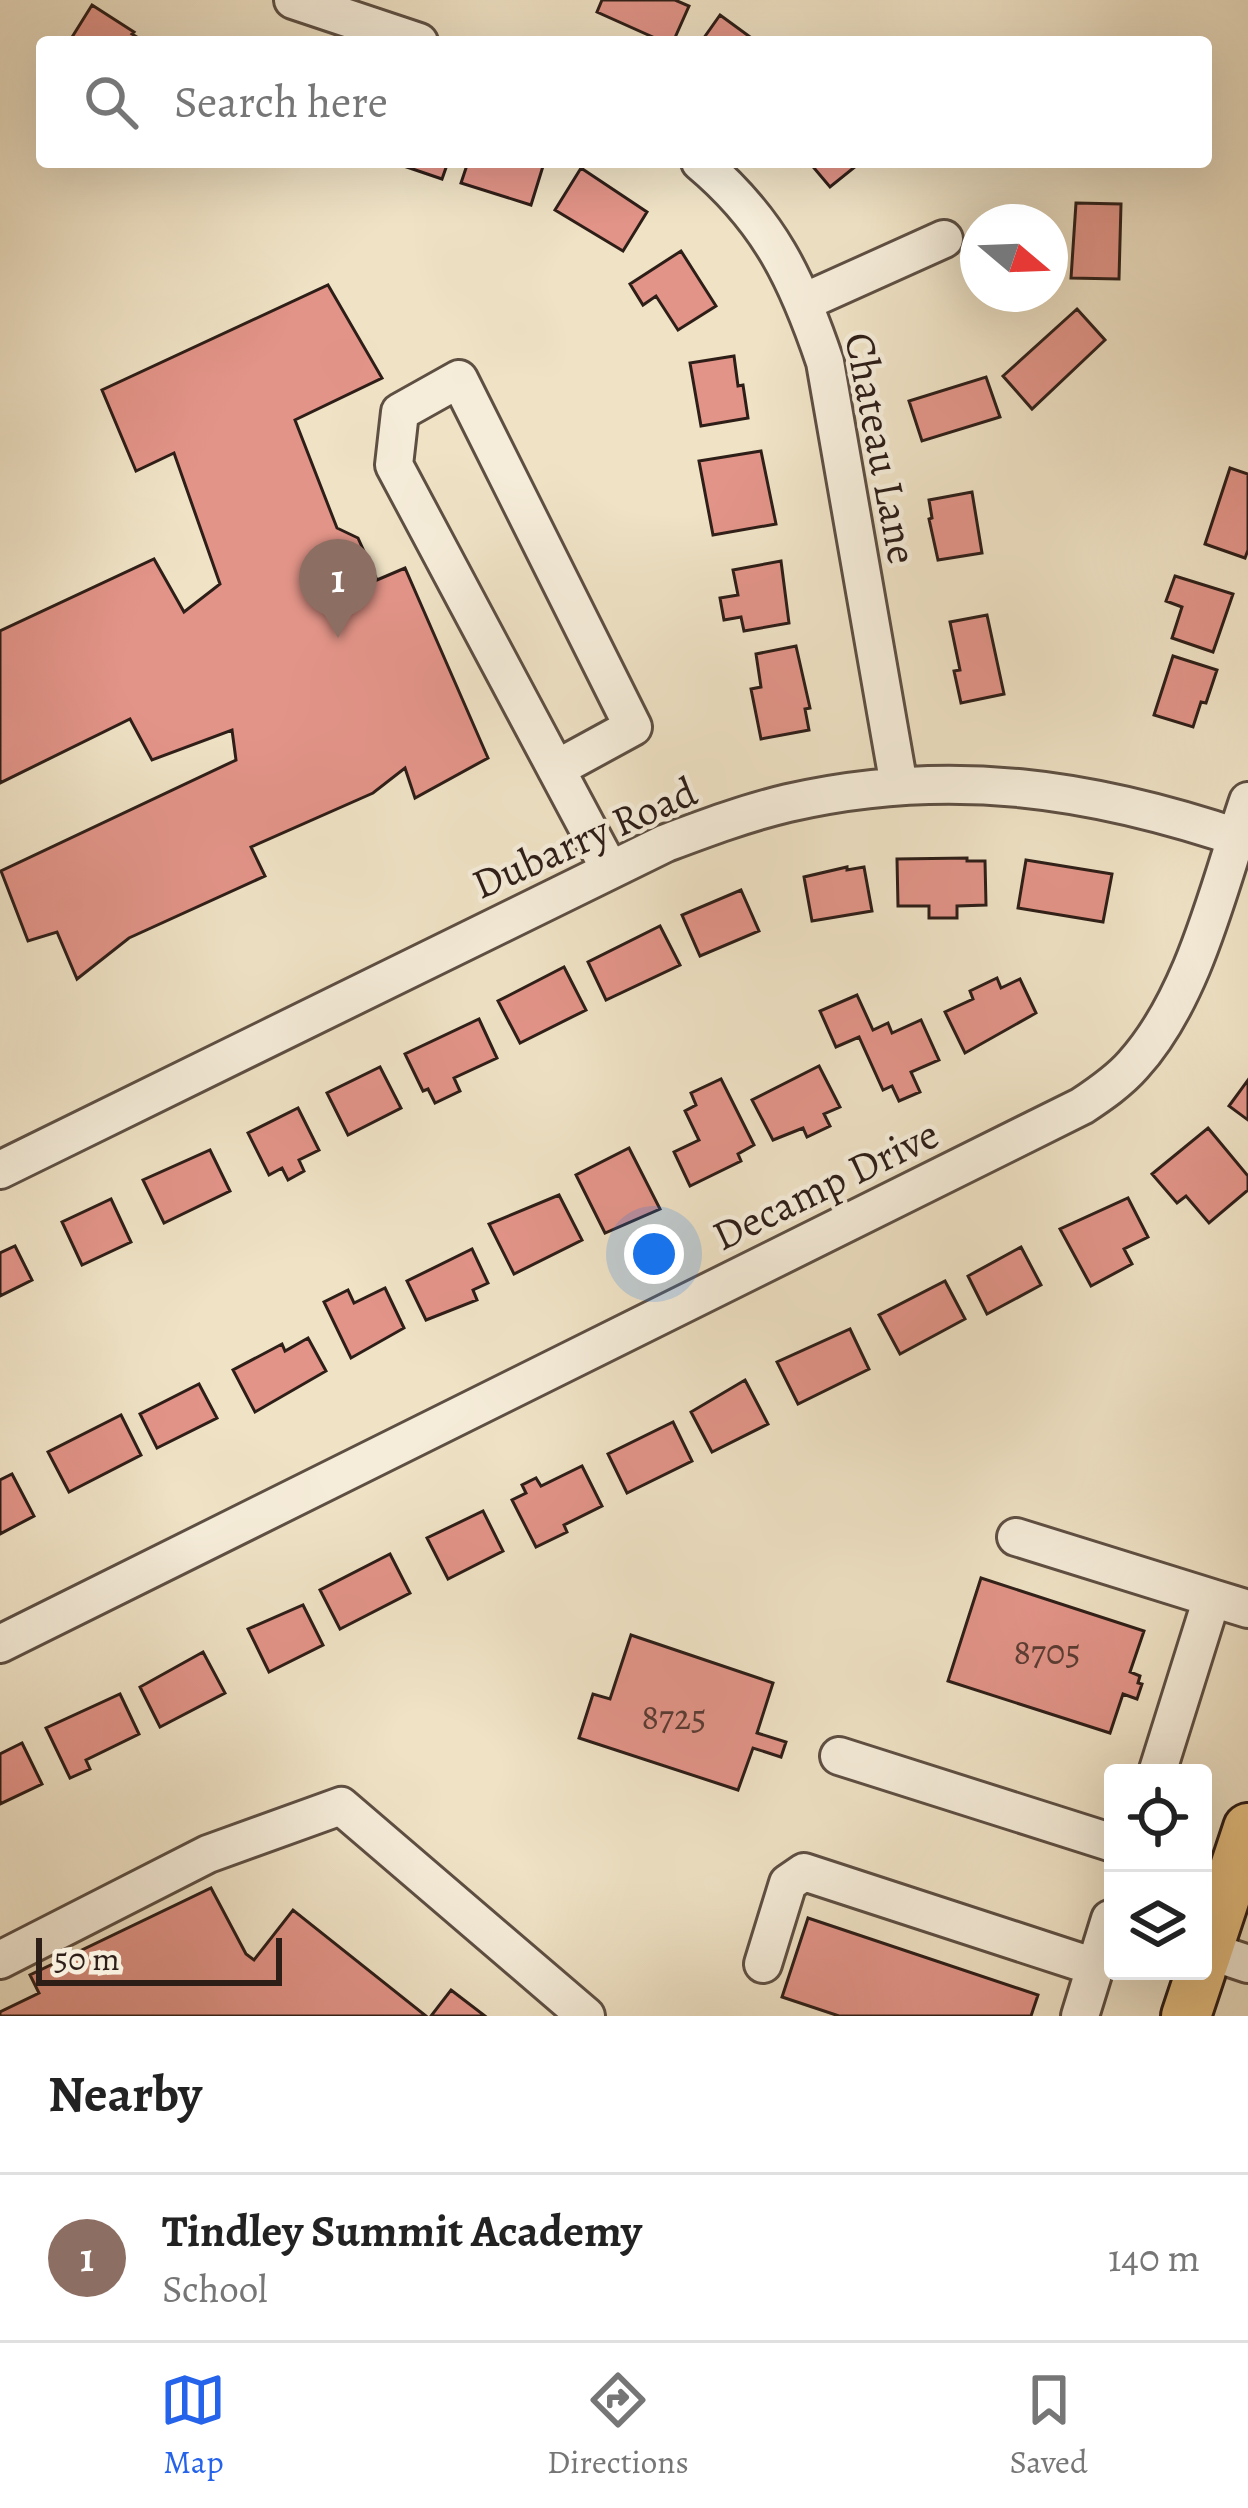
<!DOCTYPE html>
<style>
body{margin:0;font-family:Alegreya,serif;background:#f6f6f6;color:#222}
.controls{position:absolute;right:36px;bottom:36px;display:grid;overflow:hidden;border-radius:12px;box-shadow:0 12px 48px #0002}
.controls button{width:108px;height:108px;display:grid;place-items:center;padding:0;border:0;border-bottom:3px solid #e0e0e0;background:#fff;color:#222;font:60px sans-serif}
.compass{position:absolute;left:960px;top:204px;width:108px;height:108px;border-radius:50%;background:#fff;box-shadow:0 12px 48px #0002;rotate:109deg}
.scale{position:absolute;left:36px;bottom:30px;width:246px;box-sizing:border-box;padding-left:12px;border:6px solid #2e1e18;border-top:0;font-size:33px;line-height:42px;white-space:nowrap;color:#2e1e18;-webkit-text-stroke:9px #f5ecd9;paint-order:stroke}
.you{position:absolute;left:654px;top:1254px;width:42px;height:42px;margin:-30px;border:9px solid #fff;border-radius:50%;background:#1a73e8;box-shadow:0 0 0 18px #1a73e833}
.badge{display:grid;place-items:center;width:78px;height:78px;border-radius:50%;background:#2563eb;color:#fff;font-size:39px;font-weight:700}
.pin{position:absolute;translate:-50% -99px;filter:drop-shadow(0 3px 6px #0008)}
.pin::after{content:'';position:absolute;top:63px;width:42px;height:36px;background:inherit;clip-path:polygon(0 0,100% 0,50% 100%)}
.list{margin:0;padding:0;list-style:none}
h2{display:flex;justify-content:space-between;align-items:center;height:156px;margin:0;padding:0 48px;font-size:51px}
h2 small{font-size:39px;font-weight:400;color:#767676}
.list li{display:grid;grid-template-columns:78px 1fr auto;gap:36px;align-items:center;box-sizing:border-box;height:168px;padding:0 48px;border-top:3px solid #e0e0e0}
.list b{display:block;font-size:45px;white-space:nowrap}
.list p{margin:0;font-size:39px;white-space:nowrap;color:#767676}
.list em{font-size:39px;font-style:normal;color:#767676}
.icon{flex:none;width:66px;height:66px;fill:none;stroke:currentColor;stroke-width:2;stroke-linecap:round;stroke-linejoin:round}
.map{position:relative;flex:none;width:1248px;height:2016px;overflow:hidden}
.search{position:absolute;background:#fff;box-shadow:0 12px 48px #0002;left:36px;right:36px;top:36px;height:132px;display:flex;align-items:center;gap:30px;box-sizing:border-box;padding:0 42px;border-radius:12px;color:#767676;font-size:45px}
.sheet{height:324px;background:#fff}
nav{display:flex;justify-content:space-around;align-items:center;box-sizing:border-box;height:168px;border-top:3px solid #e0e0e0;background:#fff;font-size:33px;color:#767676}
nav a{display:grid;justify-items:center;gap:6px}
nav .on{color:#2563eb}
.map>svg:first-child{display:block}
.building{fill:#e29488;stroke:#2e1e18;stroke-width:3}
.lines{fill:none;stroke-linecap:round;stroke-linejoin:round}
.minor-casing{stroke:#5e4f43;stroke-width:42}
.major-casing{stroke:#2e1e18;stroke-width:54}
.minor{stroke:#f5ecd9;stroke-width:36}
.major{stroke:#e8c182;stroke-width:48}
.labels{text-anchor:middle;stroke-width:9;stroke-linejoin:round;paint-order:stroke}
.number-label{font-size:36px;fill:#5b3c34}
.street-label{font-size:42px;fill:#2e1e18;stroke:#f5ecd9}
</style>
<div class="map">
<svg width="1248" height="2016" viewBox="0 0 1248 2016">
<rect width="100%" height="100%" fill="#efe2c5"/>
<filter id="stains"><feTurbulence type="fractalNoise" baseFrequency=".00167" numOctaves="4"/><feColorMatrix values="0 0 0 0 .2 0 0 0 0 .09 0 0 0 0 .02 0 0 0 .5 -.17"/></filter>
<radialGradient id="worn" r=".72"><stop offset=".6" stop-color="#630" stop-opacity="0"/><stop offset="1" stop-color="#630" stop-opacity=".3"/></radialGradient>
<path class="building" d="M602,0H675L689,6L673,42H664L597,12Z
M92,5L134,32L132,34L145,42H69Z
M720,15L757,42H701Z
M392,162H448L442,179Z
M468,162H541L544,163L531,205L461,183Z
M809,162H861L830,187Z
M581,168L647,212L623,251L555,210Z
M1076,203L1121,204L1119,279L1071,278Z
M681,251L716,306L678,330L656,296L643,305L630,284Z
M328,285L382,378L295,420L337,528L358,538L377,580L405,568L488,758L415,798L405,768L373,793L251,847L265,876L129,938L77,979L57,932L28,941L1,871L236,760L232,730L152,760L130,719L0,783V631L154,559L184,612L220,584L174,453L136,471L102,390Z
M1077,309L1105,340L1032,409L1003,376Z
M734,356L738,386L743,385L748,418L701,426L690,363Z
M986,377L1000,417L922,441L909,401Z
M761,451L776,524L713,535L699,461Z
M1230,468L1248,474V550L1245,558L1205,544Z
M972,492L982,553L938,560L929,519L932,518L929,500Z
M781,561L789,623L744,631L741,617L724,620L720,598L738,595L733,570Z
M1175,576L1233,594L1213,652L1172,638L1182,607L1166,601Z
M987,615L1004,694L961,703L954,671L960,670L950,622Z
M796,646L810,708L805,709L809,730L761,739L751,689L761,687L756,654Z
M1173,656L1217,670L1206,703L1201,702L1193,727L1154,715Z
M967,858V861H985L986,905L957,906V918H929V906H898L897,859Z
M1026,860L1112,874L1103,922L1018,908Z
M847,867V870L864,867L872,911L812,921L804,877Z
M741,890L759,931L700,956L682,915Z
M660,926L680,965L606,1000L588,962Z
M564,967L586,1010L520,1043L498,1001Z
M997,978L1001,988L1020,979L1036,1013L965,1053L945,1012L973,999L970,991Z
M857,995L873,1030L888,1023L892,1033L921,1020L939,1060L911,1072L920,1092L899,1101L892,1086L883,1090L859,1037L836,1047L820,1011Z
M479,1019L497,1058L454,1078L460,1091L435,1103L428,1089L423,1091L405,1054Z
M819,1066L840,1107L824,1114L830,1126L807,1137L803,1128L773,1140L752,1100Z
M380,1067L401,1108L348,1135L327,1093Z
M721,1079L754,1145L738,1154L741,1161L690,1186L674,1152L699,1140L685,1111L696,1105L691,1093Z
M1248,1080V1120L1229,1106Z
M298,1108L319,1150L299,1160L304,1171L288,1180L282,1168L269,1175L248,1133Z
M1208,1128L1248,1176V1190L1209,1223L1186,1196L1177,1203L1152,1174Z
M629,1148L660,1209L605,1233L576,1175Z
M210,1150L230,1191L164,1223L143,1180Z
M559,1195L582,1240L514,1274L489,1224Z
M1128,1198L1148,1237L1124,1249L1132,1264L1091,1286L1060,1229Z
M111,1199L131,1242L82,1265L62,1222Z
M15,1246L32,1280L0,1296V1253Z
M1021,1247L1041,1285L987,1314L968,1276Z
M472,1249L488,1283L473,1290L477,1300L426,1320L407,1281Z
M945,1281L965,1319L900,1354L879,1315Z
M385,1288L404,1328L351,1358L324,1302L348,1290L354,1303Z
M850,1329L869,1369L798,1404L777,1362Z
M308,1338L326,1371L255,1412L233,1370L282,1344L285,1351Z
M745,1380L768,1424L712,1452L691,1412Z
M199,1384L217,1418L157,1448L140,1414Z
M121,1415L141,1455L69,1492L48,1452Z
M673,1422L692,1461L627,1493L608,1454Z
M582,1466L602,1506L564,1525L567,1532L536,1547L512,1500L526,1493L522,1485L536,1478L541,1486Z
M12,1474L34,1516L0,1534V1480Z
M483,1511L503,1551L448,1579L427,1538Z
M390,1554L410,1593L340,1629L320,1590Z
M981,1578L1144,1631L1130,1672L1140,1676L1138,1683L1142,1684L1137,1699L1123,1694L1110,1733L948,1681Z
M303,1605L323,1645L269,1672L248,1629Z
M631,1635L773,1683L757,1733L786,1742L781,1757L753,1748L738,1790L579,1738L593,1694L610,1699Z
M203,1652L225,1693L160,1727L140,1687Z
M120,1694L139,1734L86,1760L90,1769L70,1778L46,1728Z
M22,1743L42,1784L0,1804V1754Z
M211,1888L246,1954L254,1960L293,1910L426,2016H0V2012L39,1993L30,1975Z
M808,1918L1038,1995L1031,2016H839L782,1997Z
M451,1990L485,2016H431Z"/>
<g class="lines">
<defs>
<path id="minor" d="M293,0L419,42
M700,162C769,220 797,279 825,362L899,786
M804,302L944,239
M556,769L633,727L459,379L400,412L394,465L610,870
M0,1170L666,843C706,828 746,813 788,803C949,766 1094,788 1248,841
M1016,1537L1212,1598
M0,1644L1082,1106C1100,1094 1119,1081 1133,1065C1194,998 1219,886 1248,801
M839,1756L1113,1843
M1157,1773L1212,1598L1248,1609
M1203,1949L1248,1964
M0,1960L208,1854L341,1806L586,2016
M763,1964L788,1883L804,1872L1095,1967
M1080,2016L1110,1919"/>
<path id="major" d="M1203,1964L1248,1828
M1186,2016L1201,1971"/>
</defs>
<use href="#minor" class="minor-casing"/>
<use href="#major" class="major-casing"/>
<use href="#minor" class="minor"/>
<use href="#major" class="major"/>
</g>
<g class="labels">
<g class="number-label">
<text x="1047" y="1664">8705</text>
<text x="674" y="1729">8725</text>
</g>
<g class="street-label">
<text transform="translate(882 448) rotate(79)" y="15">Chateau Lane</text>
<text transform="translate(584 837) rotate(-24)" y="15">Dubarry Road</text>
<text transform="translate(825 1184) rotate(-26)" y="15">Decamp Drive</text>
</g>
</g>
<rect width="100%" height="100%" filter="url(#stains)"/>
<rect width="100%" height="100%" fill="url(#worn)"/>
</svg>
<div class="controls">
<button><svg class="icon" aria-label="locate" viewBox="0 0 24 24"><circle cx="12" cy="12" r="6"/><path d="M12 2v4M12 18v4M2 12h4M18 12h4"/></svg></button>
<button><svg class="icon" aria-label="layers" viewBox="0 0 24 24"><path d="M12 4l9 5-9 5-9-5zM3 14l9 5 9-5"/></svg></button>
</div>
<svg class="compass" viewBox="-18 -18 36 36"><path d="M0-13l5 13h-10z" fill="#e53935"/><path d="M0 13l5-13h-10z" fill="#767676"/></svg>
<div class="scale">50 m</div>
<div class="you"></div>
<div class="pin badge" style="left:338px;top:638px;background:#8d6e63">1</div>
<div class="search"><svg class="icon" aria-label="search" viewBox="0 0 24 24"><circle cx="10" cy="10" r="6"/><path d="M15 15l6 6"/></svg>Search here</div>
</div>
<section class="sheet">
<h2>Nearby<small></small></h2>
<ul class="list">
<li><span class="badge" style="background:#8d6e63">1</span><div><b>Tindley Summit Academy</b><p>School</p></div><em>140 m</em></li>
</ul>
</section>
<nav>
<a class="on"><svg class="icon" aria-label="map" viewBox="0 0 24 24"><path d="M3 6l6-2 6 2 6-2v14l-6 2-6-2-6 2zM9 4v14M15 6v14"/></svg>Map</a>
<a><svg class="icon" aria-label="directions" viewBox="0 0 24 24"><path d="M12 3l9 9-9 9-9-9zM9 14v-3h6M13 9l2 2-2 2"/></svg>Directions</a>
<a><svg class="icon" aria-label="saved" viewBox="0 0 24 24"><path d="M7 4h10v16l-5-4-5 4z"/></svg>Saved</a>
</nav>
